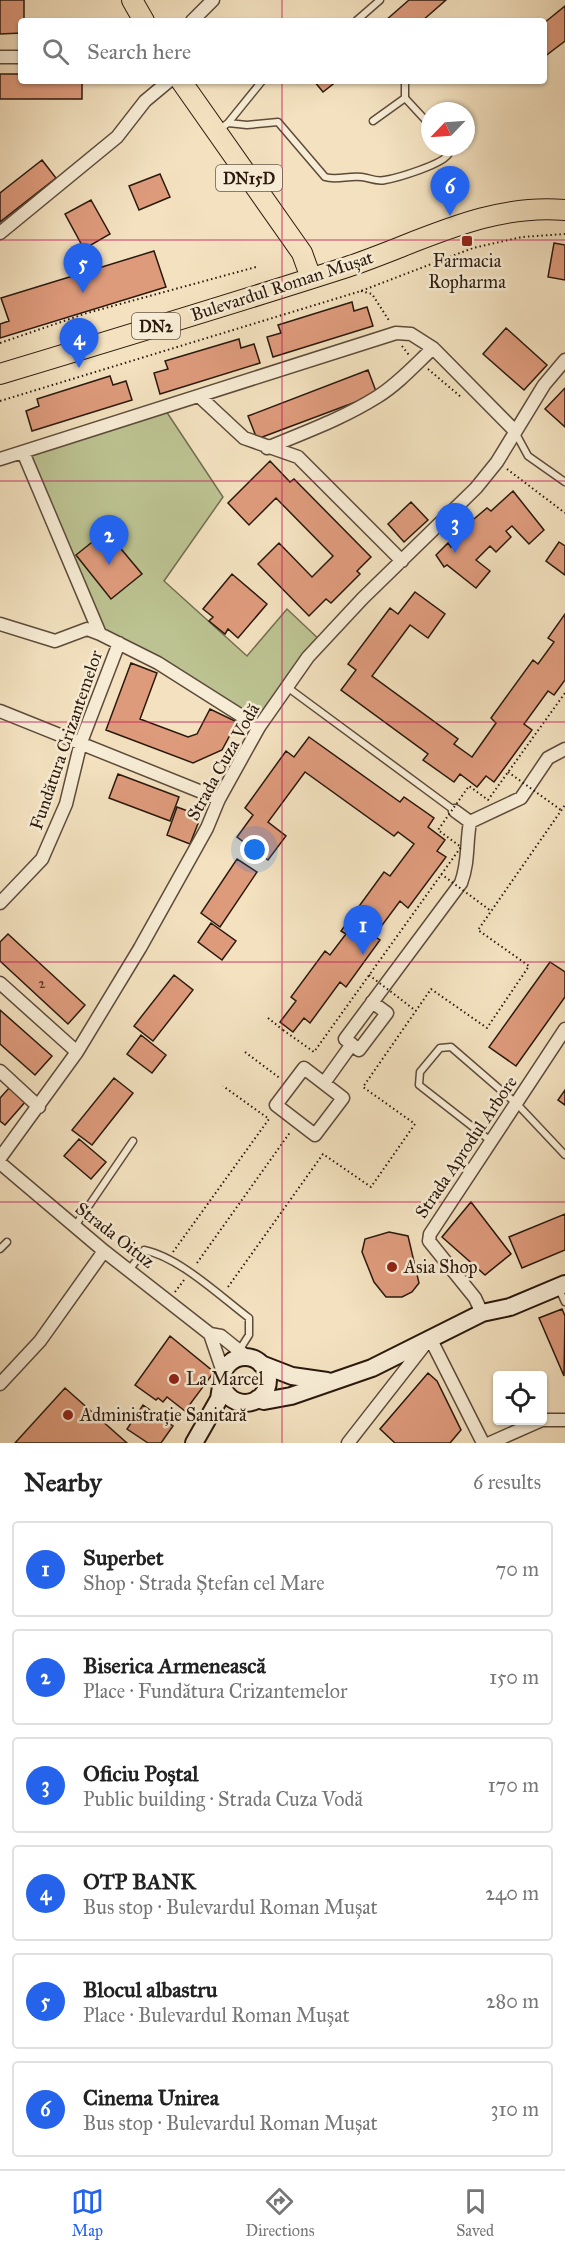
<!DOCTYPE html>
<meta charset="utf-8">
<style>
body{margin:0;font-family:"IM FELL Great Primer",serif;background:#f2f2f2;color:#222}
.controls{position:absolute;right:18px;bottom:18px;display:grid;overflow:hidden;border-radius:6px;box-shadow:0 2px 4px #0004}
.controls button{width:54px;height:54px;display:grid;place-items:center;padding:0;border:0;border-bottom:2px solid #e0e0e0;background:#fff;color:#222;font:30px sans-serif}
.compass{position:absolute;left:421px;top:102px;width:54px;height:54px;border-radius:50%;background:#fff;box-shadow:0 2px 4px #0004;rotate:245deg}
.you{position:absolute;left:255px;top:850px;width:21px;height:21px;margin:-15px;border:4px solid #fff;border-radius:50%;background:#1a73e8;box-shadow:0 0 0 9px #1a73e833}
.badge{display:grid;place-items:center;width:39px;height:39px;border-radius:50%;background:#2563eb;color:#fff;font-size:20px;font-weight:700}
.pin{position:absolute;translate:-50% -50px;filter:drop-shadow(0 2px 3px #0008)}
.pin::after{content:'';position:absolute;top:32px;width:21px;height:18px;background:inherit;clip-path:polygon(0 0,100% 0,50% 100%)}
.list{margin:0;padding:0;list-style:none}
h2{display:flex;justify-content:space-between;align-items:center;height:78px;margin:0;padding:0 24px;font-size:26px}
h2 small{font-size:20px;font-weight:400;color:#767676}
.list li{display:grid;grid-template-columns:39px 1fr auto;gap:18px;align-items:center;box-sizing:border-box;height:96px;margin:0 12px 12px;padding:0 12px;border:2px solid #e0e0e0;border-radius:6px}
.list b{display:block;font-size:22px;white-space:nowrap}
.list p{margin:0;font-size:20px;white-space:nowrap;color:#767676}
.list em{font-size:20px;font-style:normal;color:#767676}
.icon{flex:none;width:33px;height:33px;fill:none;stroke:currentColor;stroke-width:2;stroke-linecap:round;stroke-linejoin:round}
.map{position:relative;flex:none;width:565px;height:1443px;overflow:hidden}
.search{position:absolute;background:#fff;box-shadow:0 2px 4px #0004;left:18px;right:18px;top:18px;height:66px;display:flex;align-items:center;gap:15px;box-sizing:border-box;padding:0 21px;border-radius:6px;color:#767676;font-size:22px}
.sheet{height:726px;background:#fff}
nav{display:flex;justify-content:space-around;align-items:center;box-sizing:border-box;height:84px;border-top:2px solid #e0e0e0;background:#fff;font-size:16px;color:#767676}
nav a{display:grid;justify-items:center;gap:3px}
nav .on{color:#2563eb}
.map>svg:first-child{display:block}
.green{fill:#bcc291;stroke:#746e50;stroke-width:1.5}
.building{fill:#de9b7c;stroke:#2b190e;stroke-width:1.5}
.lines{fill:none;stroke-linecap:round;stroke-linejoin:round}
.lane-casing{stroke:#5d4b3a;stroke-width:9}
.street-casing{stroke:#5d4b3a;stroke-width:15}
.secondary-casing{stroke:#2b190e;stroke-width:20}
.primary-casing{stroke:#2b190e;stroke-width:22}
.path{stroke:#2b190e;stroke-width:2;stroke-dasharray:1.5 3;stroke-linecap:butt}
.lane{stroke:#f7ecd5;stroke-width:6}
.street{stroke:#f7ecd5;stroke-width:12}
.secondary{stroke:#f7ecd5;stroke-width:16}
.primary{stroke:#f3e1bf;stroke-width:20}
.path-bridge{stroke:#2b190e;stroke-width:2;stroke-dasharray:1.5 3;stroke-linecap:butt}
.grid{fill:none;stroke:#c2185b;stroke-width:1.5;stroke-opacity:0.55}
.poi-dot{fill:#8f2418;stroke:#f7ecd5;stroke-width:2}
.labels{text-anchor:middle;stroke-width:5;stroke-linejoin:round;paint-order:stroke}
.number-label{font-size:15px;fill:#583a2a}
.shield{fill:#f7ecd5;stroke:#68584a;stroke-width:1.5}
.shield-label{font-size:16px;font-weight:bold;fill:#2b190e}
.poi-label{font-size:18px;fill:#2b190e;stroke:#f7ecd5;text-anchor:start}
.street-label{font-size:18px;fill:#2b190e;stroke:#f7ecd5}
</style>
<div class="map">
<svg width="565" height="1443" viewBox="0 0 565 1443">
<rect width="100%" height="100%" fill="#f3e1bf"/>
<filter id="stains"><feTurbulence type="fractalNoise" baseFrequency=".00333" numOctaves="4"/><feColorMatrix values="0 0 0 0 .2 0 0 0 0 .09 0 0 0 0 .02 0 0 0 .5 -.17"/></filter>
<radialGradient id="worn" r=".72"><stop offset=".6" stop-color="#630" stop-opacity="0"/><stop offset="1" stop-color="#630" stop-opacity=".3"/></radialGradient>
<path class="green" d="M164,408L223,497L164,581L247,656L287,609L322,642L259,727L100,634L23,452Z"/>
<path class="building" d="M0,0H24V21H21V33L0,34Z
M409,0H446L422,21H385Z
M565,6V41L544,57V23Z
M0,74H21V81H82V99H0Z
M314,81H337L323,92Z
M42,160L56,178L0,222V193Z
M160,174L170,197L139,210L129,186Z
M91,200L110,234L84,249L65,214Z
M554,243L565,245V280L548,277Z
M154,251L166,287L0,338V324L9,321L1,298Z
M352,302L354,311L367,307L373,326L273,357L267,337L281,333L278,325Z
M506,328L547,365L524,390L483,354Z
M239,339L241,348L254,344L260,363L160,394L154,373L168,369L165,361Z
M368,370L377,394L257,439L248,416Z
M110,376L113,385L126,381L132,400L32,431L26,411L39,406L37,399Z
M565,388V427L545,409Z
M270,461L290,482L294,479L371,557L357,571L360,574L331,603L326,599L309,616L258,564L279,543L312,577L333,556L276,498L249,525L228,503Z
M513,491L544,530L529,544L512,526L506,531L511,537L496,552L490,546L476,560L490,571L476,588L447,565L444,567L436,555L448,543L451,547L472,527L468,524L487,508L491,511Z
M411,502L428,520L404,542L388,524Z
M106,531L142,574L111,599L76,555Z
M559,542L565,546V575L546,561Z
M232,574L267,604L238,638L228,629L225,634L209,621L213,617L203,609Z
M415,592L445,614L428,638L410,625L372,676L458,739L454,744L472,757L496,723L491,718L533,660L538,664L554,642L548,638L565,614V680L554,695L548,691L524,724L532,730L494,782L486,776L477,787L460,774L454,782L423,760L428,754L341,690L356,670L348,664L390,608L398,614Z
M131,663L157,673L140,719L188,737L197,734L210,709L237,722L222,750L193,763L106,730Z
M309,737L400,802L404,797L434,818L428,827L445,840L437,851L446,857L408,908L400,901L374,936L380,940L346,987L340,982L310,1023L304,1018L293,1032L280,1022L296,1001L291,997L325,951L330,955L346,934L341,931L384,872L390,876L414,844L398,832L394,836L305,772L268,822L286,836L268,860L237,837L253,815L245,808L286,751L294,757Z
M118,774L179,797L170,821L109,798Z
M177,807L201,816L190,844L167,835Z
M237,859L257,872L220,927L201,913Z
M211,923L236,941L222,960L198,942Z
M8,934L85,1005L68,1024L0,961V942Z
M550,962L565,972V997L516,1066L489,1047Z
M174,975L193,990L153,1041L134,1026Z
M0,1010L52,1056L35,1075L0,1044Z
M141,1035L166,1055L152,1073L127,1054Z
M114,1078L133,1093L92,1145L72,1130Z
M10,1087L26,1101L5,1125L0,1121V1098Z
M565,1090V1105L558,1100Z
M79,1139L106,1162L91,1179L64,1156Z
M471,1202L511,1254L485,1275L442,1237Z
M565,1214V1250L522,1268L509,1237Z
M389,1232L408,1236L419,1283L412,1292L402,1297H386L374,1282L362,1252L365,1239Z
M562,1309L565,1316L564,1376L539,1318Z
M170,1336L214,1372L185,1411L167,1397L163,1402L158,1398L156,1400L135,1385Z
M428,1373L437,1381L461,1430L450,1443H395L380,1429Z
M65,1388L127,1443H15Z
M143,1405L173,1426L161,1443H148L127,1429Z"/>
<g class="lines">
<defs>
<path id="lane" d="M356,21L380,0
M405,81V98L430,125
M373,121L405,98
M228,123L262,81
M220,129L228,123L247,125L278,122L325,177C337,181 349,175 362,177C370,178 376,182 385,180C397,178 445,164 449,153L447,147
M515,432L528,456L565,482
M287,687L455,811
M492,1142L419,1085L420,1072L440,1048L451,1047L517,1104L565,1155
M75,1226L133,1141
M0,1249L7,1242
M130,1269L144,1250C179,1257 220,1296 249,1318V1335L240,1349
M558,1287L565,1302"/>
<path id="street" d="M192,21L213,0
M0,57H21
M0,233L117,137L145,101L169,81
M200,397L244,438L298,457L402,561
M267,448C305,432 342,419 377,397C398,384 415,365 433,348
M23,452L100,634
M0,459L396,333L411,334L433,348L515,431
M0,624L55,641L87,629L100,634L158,663L259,727
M0,711L219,799
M455,811L470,822
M0,903L42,859L66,804L81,742L119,643
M0,983L77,1052
M372,1002L387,1013L359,1050L345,1039L461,883C469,862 466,844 470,822L521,798L548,758L565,749
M304,1068L343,1098L315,1135L276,1105Z
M0,1071L39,1107
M324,1083L352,1044
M0,1158L77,1052L140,948L207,828L219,799L259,727L308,657L363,598L476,488L497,462L544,385L565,360
M0,1163L104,1251L210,1334L223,1372
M482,1313L475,1298L429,1241L430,1234L565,1029
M210,1334L221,1336L247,1357
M0,1384L40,1341L104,1251
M542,1420H565
M348,1443L430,1338L483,1443
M490,1443L542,1420"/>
<path id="secondary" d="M222 1380a23 23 0 1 1 46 0a23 23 0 1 1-46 0Z
M261,1364L292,1376L327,1381
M257,1399L264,1401L291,1396L372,1368L482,1313L510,1307L565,1284
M194,1443L219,1399L222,1380"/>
<path id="primary" d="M132,0L144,21
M181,81L302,253L311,278
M0,374C116,339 232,304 347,267C419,243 487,203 565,210"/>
</defs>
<use href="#lane" class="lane-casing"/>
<use href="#street" class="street-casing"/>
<use href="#secondary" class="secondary-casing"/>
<use href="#primary" class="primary-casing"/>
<path class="path" d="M361,291L372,294L390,322
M0,343L87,313L256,267
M402,346L409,355
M428,369L461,397
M0,401L361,291L473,248L522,237L565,234
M507,469L565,513
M268,1018L283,1030
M245,1052L281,1079
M173,1252L269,1119L223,1086
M197,1263L291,1131
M228,1287L323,1154L371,1187L415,1124L363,1087L431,989L487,1028L529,966L478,930L565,805
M175,1292L184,1280"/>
<use href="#lane" class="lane"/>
<use href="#street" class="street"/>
<use href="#secondary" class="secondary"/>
<use href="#primary" class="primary"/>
<path class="path-bridge" d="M508,772L561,810
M441,874L491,911
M369,975L416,1011
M283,1030L314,1052L461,847L438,830L469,786L488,800L565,693"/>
</g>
<path class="grid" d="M282,0V21M282,81V1443M0,240H565M0,481H565M0,722H565M0,962H565M0,1202H565"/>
<g class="poi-dot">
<rect x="461" y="235" width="12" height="12" rx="3"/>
<circle cx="392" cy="1267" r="6"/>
<circle cx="174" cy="1379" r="6"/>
<circle cx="68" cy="1415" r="6"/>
</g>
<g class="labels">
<g class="number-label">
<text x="42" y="988">2</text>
</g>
<g class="shield">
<rect x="216" y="165" width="66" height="26" rx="4.5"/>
<rect x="132" y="313" width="48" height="26" rx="4.5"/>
</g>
<g class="shield-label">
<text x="249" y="184">DN15D</text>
<text x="156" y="332">DN2</text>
</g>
<g class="poi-label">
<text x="467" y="267" text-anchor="middle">Farmacia<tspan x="467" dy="21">Ropharma</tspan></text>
<text x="404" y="1273">Asia Shop</text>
<text x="186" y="1385">La Marcel</text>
<text x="80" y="1421">Administrație Sanitară</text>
</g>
<g class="street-label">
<text transform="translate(282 286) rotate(-18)" y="6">Bulevardul Roman Mușat</text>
<text transform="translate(66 740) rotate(-71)" y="6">Fundătura Crizantemelor</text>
<text transform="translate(223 762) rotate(-61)" y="6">Strada Cuza Vodă</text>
<text transform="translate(466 1147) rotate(-56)" y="6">Strada Aprodul Arbore</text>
<text transform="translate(115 1235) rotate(38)" y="6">Strada Oituz</text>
</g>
</g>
<rect width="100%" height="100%" filter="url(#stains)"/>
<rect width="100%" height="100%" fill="url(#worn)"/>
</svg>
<div class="controls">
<button><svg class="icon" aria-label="locate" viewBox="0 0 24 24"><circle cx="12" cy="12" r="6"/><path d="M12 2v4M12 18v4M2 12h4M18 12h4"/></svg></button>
</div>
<svg class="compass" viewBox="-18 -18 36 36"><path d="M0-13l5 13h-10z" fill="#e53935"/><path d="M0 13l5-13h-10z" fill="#767676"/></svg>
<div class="you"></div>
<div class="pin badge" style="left:363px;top:955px">1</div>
<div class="pin badge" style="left:109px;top:565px">2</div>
<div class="pin badge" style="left:455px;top:553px">3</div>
<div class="pin badge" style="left:79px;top:368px">4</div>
<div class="pin badge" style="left:83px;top:293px">5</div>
<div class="pin badge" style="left:450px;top:216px">6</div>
<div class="search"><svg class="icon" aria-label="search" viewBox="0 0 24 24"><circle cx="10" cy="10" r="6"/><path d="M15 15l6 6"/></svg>Search here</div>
</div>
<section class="sheet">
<h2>Nearby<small>6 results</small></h2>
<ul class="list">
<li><span class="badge">1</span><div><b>Superbet</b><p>Shop · Strada Ștefan cel Mare</p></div><em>70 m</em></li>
<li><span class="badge">2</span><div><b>Biserica Armenească</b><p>Place · Fundătura Crizantemelor</p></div><em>150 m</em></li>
<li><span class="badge">3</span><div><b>Oficiu Poștal</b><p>Public building · Strada Cuza Vodă</p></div><em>170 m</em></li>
<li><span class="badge">4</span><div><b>OTP BANK</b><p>Bus stop · Bulevardul Roman Mușat</p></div><em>240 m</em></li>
<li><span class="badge">5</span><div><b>Blocul albastru</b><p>Place · Bulevardul Roman Mușat</p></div><em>280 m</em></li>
<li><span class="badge">6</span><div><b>Cinema Unirea</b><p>Bus stop · Bulevardul Roman Mușat</p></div><em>310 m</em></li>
</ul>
</section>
<nav>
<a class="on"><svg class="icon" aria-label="map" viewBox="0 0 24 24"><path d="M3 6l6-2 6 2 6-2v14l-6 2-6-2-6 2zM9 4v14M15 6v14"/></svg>Map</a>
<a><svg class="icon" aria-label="directions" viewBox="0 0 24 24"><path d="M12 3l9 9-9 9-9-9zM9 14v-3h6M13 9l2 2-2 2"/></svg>Directions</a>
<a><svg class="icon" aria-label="saved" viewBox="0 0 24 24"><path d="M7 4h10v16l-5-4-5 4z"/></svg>Saved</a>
</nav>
